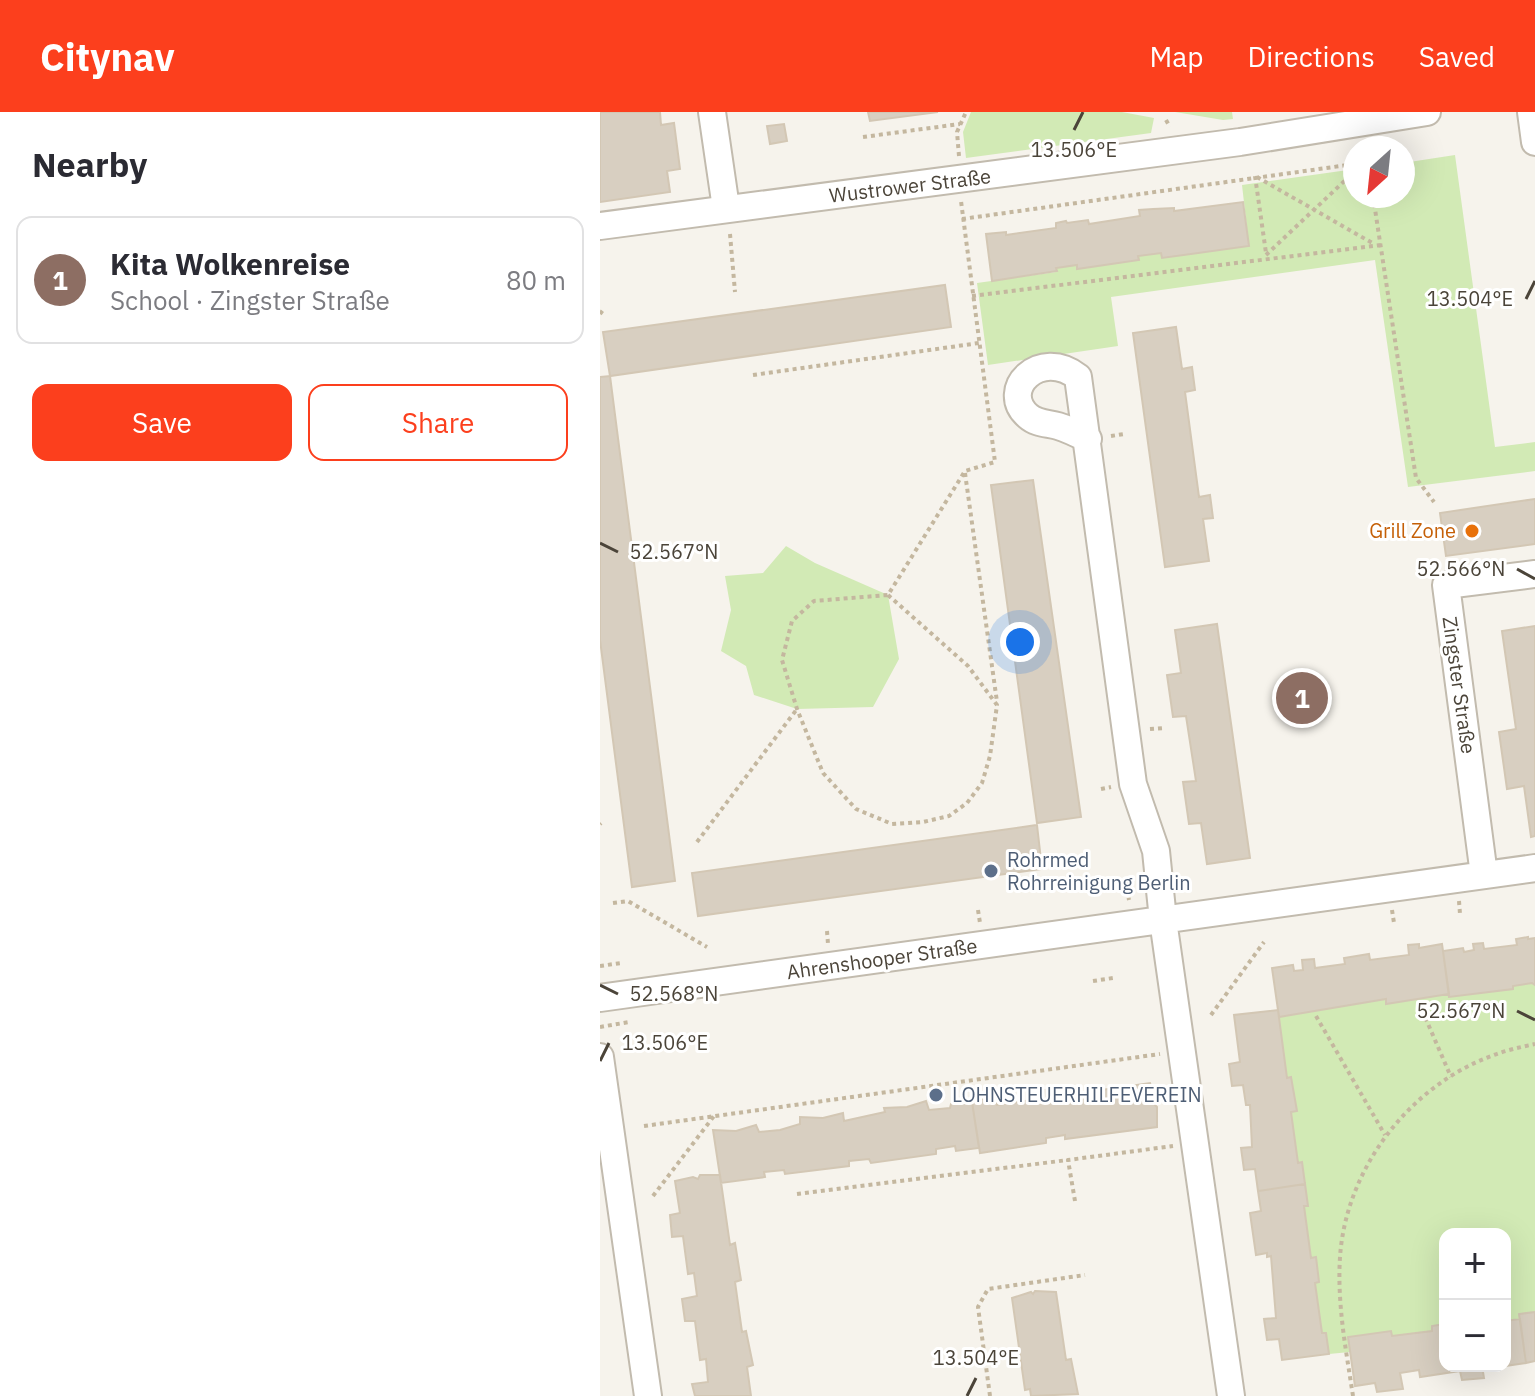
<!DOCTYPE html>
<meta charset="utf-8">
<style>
body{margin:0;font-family:"IBM Plex Sans",sans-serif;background:#f7f7f7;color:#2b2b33}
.controls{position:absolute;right:24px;bottom:24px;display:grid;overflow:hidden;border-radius:16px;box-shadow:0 8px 32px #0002}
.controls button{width:72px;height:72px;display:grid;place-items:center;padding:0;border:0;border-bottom:2px solid #e1e1e2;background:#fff;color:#2b2b33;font:40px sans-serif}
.compass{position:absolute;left:743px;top:24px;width:72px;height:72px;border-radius:50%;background:#fff;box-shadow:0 8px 32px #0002;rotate:207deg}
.you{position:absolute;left:420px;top:530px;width:28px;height:28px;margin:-20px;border:6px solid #fff;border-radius:50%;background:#1a73e8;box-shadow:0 0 0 12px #1a73e833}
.badge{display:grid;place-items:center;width:52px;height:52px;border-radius:50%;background:#fc3f1d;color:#fff;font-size:26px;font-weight:700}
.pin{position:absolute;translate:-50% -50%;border:4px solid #fff;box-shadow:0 2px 8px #0006}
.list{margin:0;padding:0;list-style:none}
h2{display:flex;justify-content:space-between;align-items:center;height:104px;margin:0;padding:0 32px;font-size:34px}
h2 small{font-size:26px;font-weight:400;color:#7c7c81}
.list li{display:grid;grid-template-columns:52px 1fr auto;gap:24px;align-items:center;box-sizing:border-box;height:128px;margin:0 16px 16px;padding:0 16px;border:2px solid #e1e1e2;border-radius:16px}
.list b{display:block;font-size:30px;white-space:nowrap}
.list p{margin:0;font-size:26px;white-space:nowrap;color:#7c7c81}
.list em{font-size:26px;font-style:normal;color:#7c7c81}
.actions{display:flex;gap:16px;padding:24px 32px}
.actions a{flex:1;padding:18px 0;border:2px solid #fc3f1d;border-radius:16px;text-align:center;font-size:28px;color:#fc3f1d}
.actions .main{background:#fc3f1d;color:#fff}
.map{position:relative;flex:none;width:935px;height:1284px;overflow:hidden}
header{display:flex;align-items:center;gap:48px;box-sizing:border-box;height:112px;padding:0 40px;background:#fc3f1d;color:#fff}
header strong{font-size:38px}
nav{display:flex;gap:44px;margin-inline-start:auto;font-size:28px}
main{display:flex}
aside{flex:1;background:#fff}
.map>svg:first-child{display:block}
.green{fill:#d2eab5}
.building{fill:#d8cfc1;stroke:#d3c7b4;stroke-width:2}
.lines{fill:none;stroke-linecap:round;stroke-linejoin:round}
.minor-casing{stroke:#c2bbae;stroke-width:30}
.path{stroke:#c4b79f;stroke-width:4;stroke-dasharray:4 4;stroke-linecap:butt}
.minor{stroke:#fff;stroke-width:26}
.ticks{fill:none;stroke:#4b4439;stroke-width:3}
.food-dot{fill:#e8710a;stroke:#fff;stroke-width:3}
.service-dot{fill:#5c6f8a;stroke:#fff;stroke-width:3}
.labels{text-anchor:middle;stroke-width:6;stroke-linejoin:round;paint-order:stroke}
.street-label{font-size:20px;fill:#4b4439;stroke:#fff}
.food-label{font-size:20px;fill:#c56008;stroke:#fff;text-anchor:end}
.service-label{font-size:20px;fill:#4e5e75;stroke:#fff;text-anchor:start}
.ticks-label{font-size:20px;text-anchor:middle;fill:#4b4439;stroke:#fff;stroke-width:6;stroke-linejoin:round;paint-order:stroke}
</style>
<header>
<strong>Citynav</strong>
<nav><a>Map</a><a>Directions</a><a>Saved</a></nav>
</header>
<main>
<aside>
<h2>Nearby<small></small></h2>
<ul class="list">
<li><span class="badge" style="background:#8d6e63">1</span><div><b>Kita Wolkenreise</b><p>School · Zingster Straße</p></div><em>80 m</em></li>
</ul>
<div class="actions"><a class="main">Save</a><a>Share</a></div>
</aside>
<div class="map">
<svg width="935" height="1284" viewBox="0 0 935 1284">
<rect width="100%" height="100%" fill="#f6f3ec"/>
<path class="green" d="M371,0H522L554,6L551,21L366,46L363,20Z
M575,0H632L633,7L623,8Z
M855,43L895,335L935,330V359L808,375L775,148L511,185L518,234L388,253L377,171L456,160V156L477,153L478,157L538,148V144L561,141L562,146L649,134L642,73L755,57V84H803V51Z
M186,434L215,451L288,483L299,547L273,595L197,597L154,583L146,554L121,539L131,498L125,464L163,461Z
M932,871L935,873V1200L920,1202V1207L905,1209V1122H845V1212L832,1214V1219L792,1224L748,1225L750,1240L729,1242L726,1221H722L715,1171L719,1170L716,1146H711L704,1094L708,1093L702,1051H698L691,1000L697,999L690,965L687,966L679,905L786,887L787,891L849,882L850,885L913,877V874Z"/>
<path class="building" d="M0,0H60L61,13L74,11L80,57L67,59L70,80L0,90Z
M268,0H338L270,9Z
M184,12L187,29L170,32L167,14Z
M643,90L649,134L562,146L561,141L538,144L539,148L477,157V153L456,156L457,159L392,169L386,122L406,120V123L456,116V111L466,109L467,111L488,108L489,112L540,104L539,98L553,97L574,96V99Z
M345,173L351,215L10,264L3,220Z
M576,215L582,257L592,255L595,278L585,280L599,385L610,383L613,406L603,407L609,449L565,455L533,221Z
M10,264L75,769L32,775L0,528V265Z
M433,368L481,705L437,711L391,373Z
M935,387V432L846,444L840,401Z
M617,512L650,746L607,752L601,711L589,712L583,670L596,669L586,604L573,605L567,563L581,561L575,518Z
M935,514V724L931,725L924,674L907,677L899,620L916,617L902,519Z
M437,713L442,757L98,804L92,761Z
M928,825V827L935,826V873L932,871L913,874V877L849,885L843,839L863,836L864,840L874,838L873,832L883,831L884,837L917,833L916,827Z
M819,832V836L842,832L849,882L786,892V887L679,905L672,856L693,853L694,859L703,858L702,848L714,847L715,856L745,852L744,846L769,842L770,848L809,843L808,833Z
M678,898L687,966L691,965L697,999L691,1000L698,1051L702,1050L705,1072L658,1079L655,1057L644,1058L641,1036L652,1035L650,993H646L643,973L632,974L629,952L640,950L634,903Z
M550,971L556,990L554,992L557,995V1015L465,1027V1023L446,1026V1031L380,1041L372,990L391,984L397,993L446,986L445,978L479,975L480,981Z
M369,988L372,990L379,1036L356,1039L355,1034L336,1037V1042L271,1051L269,1047L249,1049V1054L185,1062L184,1058L164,1060L165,1065L121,1071L113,1018L136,1019L156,1013L159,1020L180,1018L200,1012V1005L223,1006L243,1001L244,1009L285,1000L284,996L307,995L326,989L329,998L350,996L351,992Z
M100,1063H120L130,1133L135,1131L141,1168L135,1170L142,1220L146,1219L153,1253L147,1255L151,1284H95L92,1272L108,1270L106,1247L100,1248L95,1209H85L82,1187L97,1184L94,1161L88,1162L83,1124L72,1125L70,1103L80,1101L75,1069L93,1065L98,1067Z
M705,1072L708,1094H704L711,1146L716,1145L719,1170L715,1171L722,1221H726L729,1242L682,1248L679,1227L667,1228L664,1207L676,1206L671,1144L667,1145V1141L656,1143L650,1101L661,1099L658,1079Z
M435,1179L456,1180L466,1248L471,1247L478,1282L431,1284L430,1277L425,1278L412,1186L431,1180L433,1182Z
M935,1200V1249L926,1251L919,1202Z
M920,1207L926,1251L905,1254V1209Z
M845,1212V1254H882L884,1266L862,1268L860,1259L820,1265L819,1258L800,1261L803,1277L777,1280L775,1271L755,1274L748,1225L791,1219L792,1224L832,1219V1214Z"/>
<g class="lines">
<defs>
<path id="minor" d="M112,0L126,96
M931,0L935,30
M0,114L640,30L827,0
M488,327C478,322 468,317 458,314C448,311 437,312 428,304C398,278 440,235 478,265L533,672L556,739L563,808L631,1284
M884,763L846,473L935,462
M0,886L935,756
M0,945L48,1284"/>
</defs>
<use href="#minor" class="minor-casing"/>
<path class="path" d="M566,8L570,15
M263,25L360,12
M359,44L357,20L366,0
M655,64L666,141
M657,65L774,132
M773,84L816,366L834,390
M362,107L755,52
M130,122L135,180
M666,143L755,59
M372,184L781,133
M0,202L3,198
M153,263L379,231
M511,324L524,322
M365,361L397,590
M288,483L368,554L397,593L390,644L382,671L367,691L349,704L323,710L292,712L256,697L223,661L197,597L182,548L192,509L214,489L288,483L365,359L395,350L361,89
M550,617L564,616
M501,677L511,675
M0,712L1,711
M97,730L197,597
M527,778L529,788
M859,789L860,802
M13,791L28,789L107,835
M378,798L380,811
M792,798L794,811
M227,819L228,832
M0,854L21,851
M493,869L513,866
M819,891L851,965
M611,903L664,830
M716,904L785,1023
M0,915L29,910
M44,1014L560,942
M197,1082L468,1048
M53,1084L114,1004
M475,1089L468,1048L573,1034
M390,1284L378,1195L388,1177L485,1163
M753,1284C746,1238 737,1192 740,1145C746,1056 810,973 894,943C907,938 921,935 935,932"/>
<use href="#minor" class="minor"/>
</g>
<path class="ticks" d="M474,18L483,0M926,187L935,169M0,431L18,440M917,457L935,467M0,873L18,882M917,899L935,908M0,949L9,931M367,1284L376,1266"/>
<circle class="food-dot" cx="872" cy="419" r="8"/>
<g class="service-dot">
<circle cx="391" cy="759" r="8"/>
<circle cx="336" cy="983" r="8"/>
</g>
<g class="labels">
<g class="street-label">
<text transform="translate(310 74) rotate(-7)" y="7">Wustrower Straße</text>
<text transform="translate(859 573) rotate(82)" y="7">Zingster Straße</text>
<text transform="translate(282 847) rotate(-8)" y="7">Ahrenshooper Straße</text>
</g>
<g class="food-label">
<text x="856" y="426">Grill Zone</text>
</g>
<g class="service-label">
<text x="407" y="755">Rohrmed<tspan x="407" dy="23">Rohrreinigung Berlin</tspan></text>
<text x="352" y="990">LOHNSTEUERHILFEVEREIN</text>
</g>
</g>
<g class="ticks-label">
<text x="474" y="45">13.506°E</text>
<text x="870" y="194">13.504°E</text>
<text x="74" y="447">52.567°N</text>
<text x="861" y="464">52.566°N</text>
<text x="74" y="889">52.568°N</text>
<text x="861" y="906">52.567°N</text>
<text x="65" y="938">13.506°E</text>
<text x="376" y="1253">13.504°E</text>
</g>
</svg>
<div class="controls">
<button>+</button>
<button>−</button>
</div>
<svg class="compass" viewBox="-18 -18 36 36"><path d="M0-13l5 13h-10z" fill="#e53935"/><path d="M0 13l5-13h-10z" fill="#7c7c81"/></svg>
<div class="you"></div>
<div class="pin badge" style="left:702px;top:586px;background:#8d6e63">1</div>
</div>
</main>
